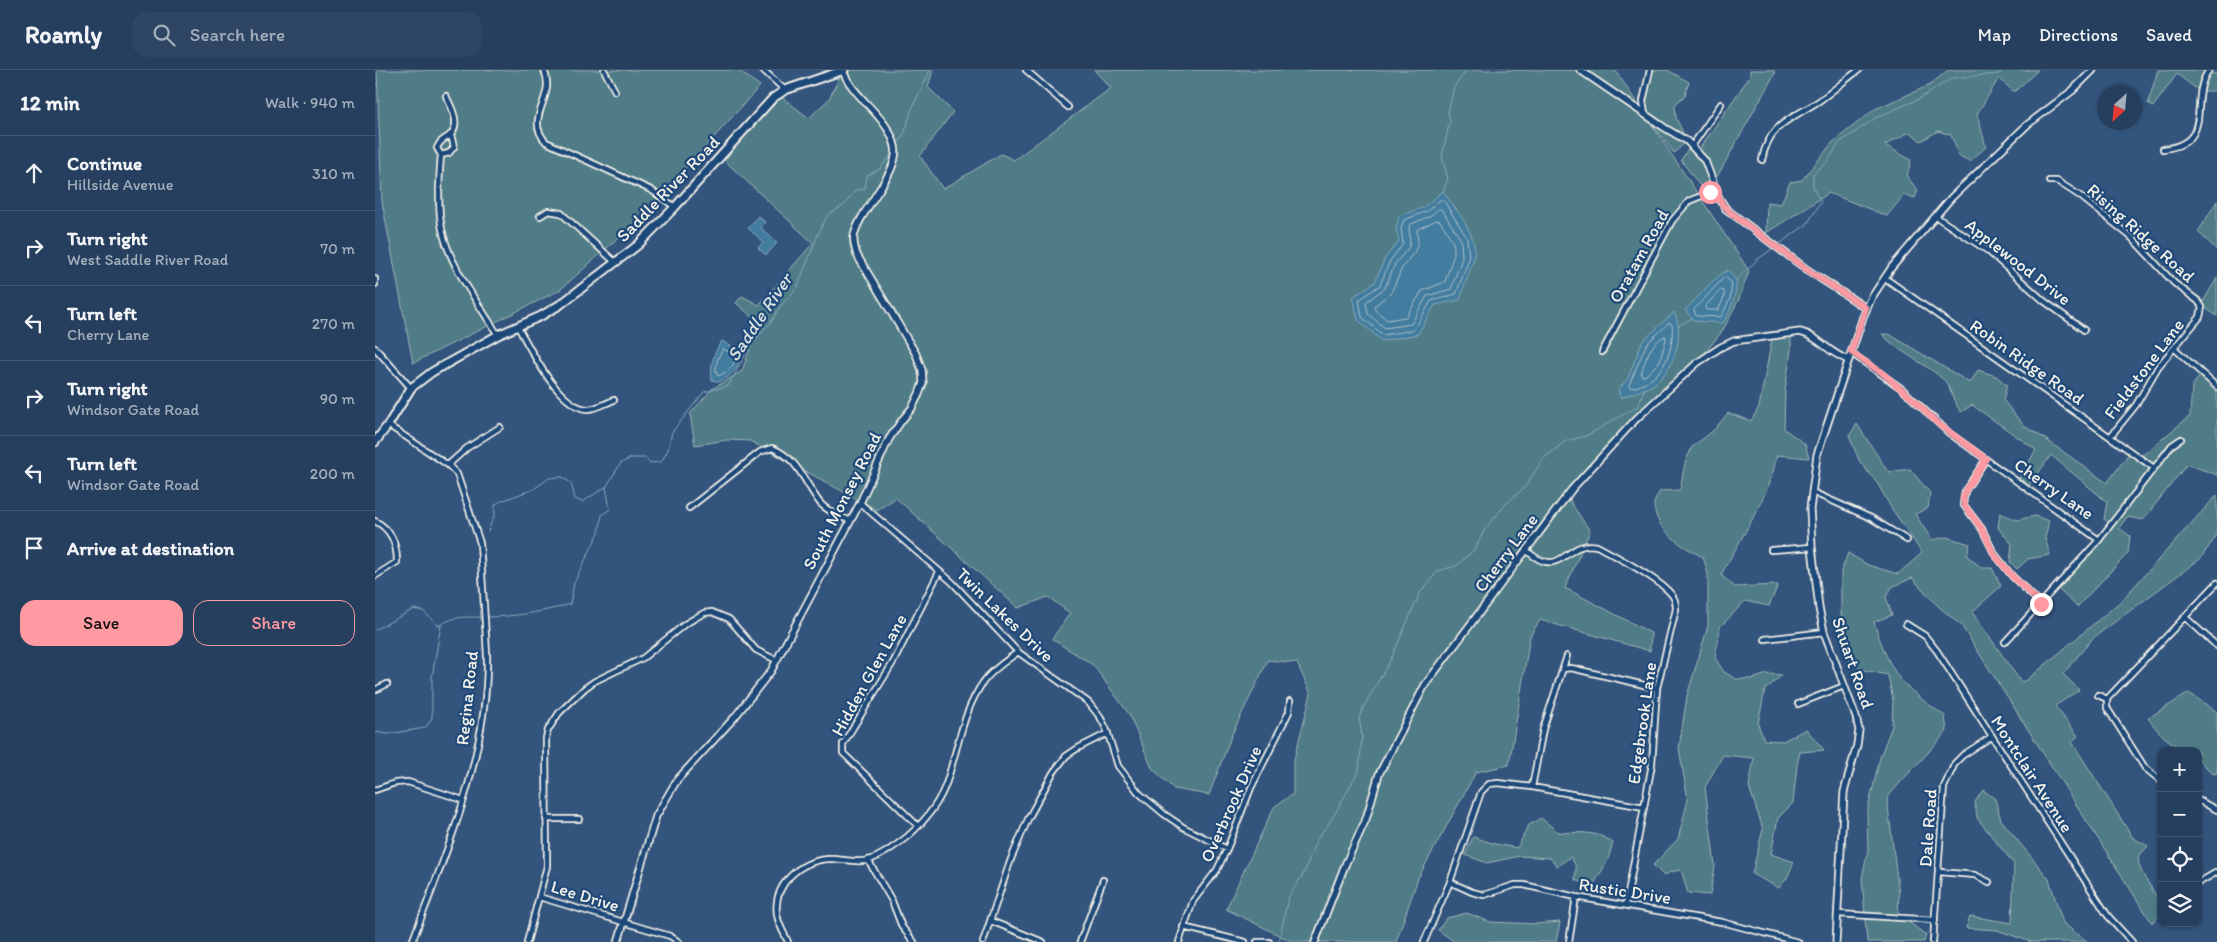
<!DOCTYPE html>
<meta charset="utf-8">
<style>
body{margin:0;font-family:Itim,sans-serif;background:#2e4664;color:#f1f3f6}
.controls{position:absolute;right:15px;bottom:15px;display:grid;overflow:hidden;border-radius:10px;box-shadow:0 1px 4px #0004}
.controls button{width:45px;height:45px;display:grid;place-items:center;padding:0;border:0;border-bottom:1px solid #425873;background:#263f5e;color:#f1f3f6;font:25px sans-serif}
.compass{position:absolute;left:1722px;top:15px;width:45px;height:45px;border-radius:50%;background:#263f5e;box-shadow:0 1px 4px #0004;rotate:206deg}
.stop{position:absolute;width:15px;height:15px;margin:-11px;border:4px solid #ff9aa2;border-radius:50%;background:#fff}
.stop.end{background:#ff9aa2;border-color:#fff;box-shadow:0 1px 5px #0008}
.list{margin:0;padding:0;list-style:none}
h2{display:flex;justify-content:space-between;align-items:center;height:65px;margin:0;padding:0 20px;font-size:21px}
h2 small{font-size:16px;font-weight:400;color:#a4afbc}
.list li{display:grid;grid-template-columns:32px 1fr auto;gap:15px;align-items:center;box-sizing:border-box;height:75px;padding:0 20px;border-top:1px solid #425873}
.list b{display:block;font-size:19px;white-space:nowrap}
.list p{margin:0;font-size:16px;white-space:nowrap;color:#a4afbc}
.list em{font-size:16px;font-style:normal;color:#a4afbc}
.actions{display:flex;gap:10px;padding:15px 20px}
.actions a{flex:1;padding:11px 0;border:1px solid #ff9aa2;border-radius:15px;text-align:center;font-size:18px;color:#ff9aa2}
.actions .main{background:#ff9aa2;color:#111}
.icon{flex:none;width:28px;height:28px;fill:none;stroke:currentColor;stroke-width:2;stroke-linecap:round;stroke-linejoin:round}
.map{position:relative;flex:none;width:1842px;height:872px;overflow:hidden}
header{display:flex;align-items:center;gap:30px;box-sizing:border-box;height:70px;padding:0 25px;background:#263f5e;border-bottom:1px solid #425873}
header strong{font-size:24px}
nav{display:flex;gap:28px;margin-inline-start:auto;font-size:18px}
.search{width:350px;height:45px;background:#2e4664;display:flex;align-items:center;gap:12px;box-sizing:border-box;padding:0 18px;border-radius:15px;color:#a4afbc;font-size:19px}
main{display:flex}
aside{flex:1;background:#263f5e}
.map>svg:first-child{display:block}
.green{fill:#4f7c86;stroke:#a2b6b7}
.water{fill:#437b9e;stroke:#8aaabc}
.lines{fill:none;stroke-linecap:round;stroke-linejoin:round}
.shore{stroke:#adc2ca;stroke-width:1}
.stream{stroke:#8aaabc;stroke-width:1}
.minor-casing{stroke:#f4f1e8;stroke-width:8}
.tertiary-casing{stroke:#f4f1e8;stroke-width:9}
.secondary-casing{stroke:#f4f1e8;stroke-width:11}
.minor{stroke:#1f4a7a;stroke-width:4.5}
.tertiary{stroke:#1f4a7a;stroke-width:5.5}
.secondary{stroke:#1f4a7a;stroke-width:7}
.route{stroke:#ff9aa2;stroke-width:6}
.labels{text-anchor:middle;stroke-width:4.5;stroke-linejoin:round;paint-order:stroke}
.street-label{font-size:18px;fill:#f4f1e8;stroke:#1f4a7a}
.water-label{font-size:19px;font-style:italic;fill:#d9dfdd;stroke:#1f4a7a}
</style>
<header>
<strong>Roamly</strong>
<div class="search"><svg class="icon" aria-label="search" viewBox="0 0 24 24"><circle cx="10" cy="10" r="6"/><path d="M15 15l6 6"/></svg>Search here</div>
<nav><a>Map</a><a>Directions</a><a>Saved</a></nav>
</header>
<main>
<aside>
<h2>12 min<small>Walk · 940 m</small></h2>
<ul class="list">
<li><svg class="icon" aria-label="ahead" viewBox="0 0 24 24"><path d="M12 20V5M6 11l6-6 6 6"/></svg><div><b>Continue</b><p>Hillside Avenue</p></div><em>310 m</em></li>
<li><svg class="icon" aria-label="right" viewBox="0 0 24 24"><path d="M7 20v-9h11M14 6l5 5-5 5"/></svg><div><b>Turn right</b><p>West Saddle River Road</p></div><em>70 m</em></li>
<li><svg class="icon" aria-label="left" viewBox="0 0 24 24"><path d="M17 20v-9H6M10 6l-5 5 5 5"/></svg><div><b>Turn left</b><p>Cherry Lane</p></div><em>270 m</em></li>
<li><svg class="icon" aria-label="right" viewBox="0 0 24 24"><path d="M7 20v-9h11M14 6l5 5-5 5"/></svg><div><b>Turn right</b><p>Windsor Gate Road</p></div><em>90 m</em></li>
<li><svg class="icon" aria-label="left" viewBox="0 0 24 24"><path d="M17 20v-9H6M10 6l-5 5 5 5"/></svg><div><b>Turn left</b><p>Windsor Gate Road</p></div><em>200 m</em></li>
<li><svg class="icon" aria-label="arrive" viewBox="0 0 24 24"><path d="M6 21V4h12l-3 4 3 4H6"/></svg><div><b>Arrive at destination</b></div></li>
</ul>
<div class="actions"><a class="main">Save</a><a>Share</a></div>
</aside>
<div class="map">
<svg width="1842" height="872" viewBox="0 0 1842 872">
<rect width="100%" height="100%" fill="#33547d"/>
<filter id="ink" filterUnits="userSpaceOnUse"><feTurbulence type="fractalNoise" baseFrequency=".02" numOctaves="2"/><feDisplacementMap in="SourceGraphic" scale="10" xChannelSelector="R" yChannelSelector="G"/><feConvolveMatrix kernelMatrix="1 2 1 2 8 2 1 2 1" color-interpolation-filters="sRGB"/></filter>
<g filter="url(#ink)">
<path class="green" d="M2,0H363L385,16L271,143L185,220L38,293L7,132Z
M468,0H558L553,17L578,42L545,86L568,119L626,84L639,90L736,18L719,0H1240L1270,45L1268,31L1275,0H1292L1314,12L1310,25L1300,35L1301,48L1312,71L1299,83L1271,46L1374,201L1364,229L1348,260L1322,293L1194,423L1196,433L1215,461L1190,518L1276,563L1275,581L1165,550L1155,566L1134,695L1101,702L1043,808L1021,872H918L851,839L899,737L918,724V693L936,624L922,593L893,590L857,664L834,725L799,719L777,698L754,644L718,595L677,569L695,543L673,527L643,538L521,428L502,440L375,371L352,370L320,375L315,344L337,319L367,301L377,273L388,256L361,233L367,226L384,235L438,173L349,90L392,33L408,28L434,48L454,29Z
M1375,0H1398L1400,3L1342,107L1325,116L1306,90L1313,79L1323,81L1375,6Z
M1573,0H1663L1639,22L1624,8L1602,44L1611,77L1595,91L1584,86L1576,65L1563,61L1546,71L1535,62L1510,75L1536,90L1532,107L1543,120L1540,128L1529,125L1512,146L1454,123L1391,163L1392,132L1406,134L1415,112L1427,110L1458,72L1500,39L1555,15Z
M1783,0H1827L1833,5L1842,3V21H1824L1802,4L1778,37L1773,33Z
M1842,131V180L1823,162Z
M1842,208V246L1826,235Z
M1416,262V280L1410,320L1409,359L1430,374L1434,388L1402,385C1394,428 1366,467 1346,505L1360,517L1403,515L1394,536L1370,531L1345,557L1340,588L1349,602L1361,609H1377L1392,604L1407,605L1390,620L1383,654L1389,670L1408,671L1431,659L1449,680L1425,682L1422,695L1418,733L1403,748L1396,784L1419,792L1412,808L1404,818L1377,804L1388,759L1374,717L1379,688L1348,685L1330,717L1340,796L1335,825L1313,823L1306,800L1295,802L1289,806L1278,795L1303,769L1313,730L1304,678L1312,626L1333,556V504L1328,487C1308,477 1280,460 1279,435C1279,430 1283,425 1285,421L1305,420L1310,393L1317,377L1339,360L1353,343L1376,351L1384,337L1397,269Z
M1507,264H1514L1595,313L1603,300L1621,306L1632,315L1628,330L1649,356L1669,368L1732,413L1755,382L1764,388L1815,346L1817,316L1827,303L1842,318V405L1812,394L1768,450L1752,447L1744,458L1755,466L1753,483L1702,537L1681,517L1735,454L1729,449L1732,432L1676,385L1652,419L1642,412L1661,380L1597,335L1586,342C1579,334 1574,315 1570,311C1551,293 1525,284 1507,264Z
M1482,354L1513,402L1535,399L1555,423L1553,438L1540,444L1557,470L1571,467L1595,474L1592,486L1607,498H1617L1626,516L1597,542L1646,612L1652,610L1746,531L1842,425V465L1825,489L1718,568L1688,604L1704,620L1680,636L1703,666L1697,672L1758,768L1773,776L1763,787C1763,808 1786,822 1786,843L1777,853L1586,555L1565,538L1537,508L1517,517L1511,527L1517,545L1499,552C1516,605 1524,614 1570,646L1572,661C1553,685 1531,704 1512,728L1524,825L1523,844L1551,865L1549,872H1492L1487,808L1493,780L1492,743L1505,687L1517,656L1518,630L1513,605L1488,600L1475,591L1466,545V502L1473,483L1493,495L1523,504L1547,483L1517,439L1502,413L1485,392L1474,366Z
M1625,443L1642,450L1660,446L1674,451L1670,468L1675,485L1653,489L1642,499L1635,492L1637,474L1623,458Z
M1814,623L1842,642V703L1838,704L1823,689V681C1801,681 1785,665 1773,648Z
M1608,720L1620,729L1626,750L1674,809L1688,853L1713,872H1656L1622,860L1591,858L1595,846L1637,853L1639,794L1602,748L1600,732Z
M1166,748L1183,762C1204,764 1220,759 1238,773L1232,792L1217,817L1200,810L1201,797L1196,787L1182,796L1175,788L1145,786L1112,793L1090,785L1098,767L1120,774L1142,778L1154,755Z
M1092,843L1115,852L1161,854L1185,852L1181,872H1080L1063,860L1072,848Z"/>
<path class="water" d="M1068,121C1081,141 1106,166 1098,192C1094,205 1088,217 1085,230L1060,235L1043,264L1007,271L983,250L978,227L1000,212L1010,188L1024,171L1021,158L1024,146L1049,137Z
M383,146L390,152L386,158L402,173L391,185L383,178L388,172L373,158Z
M1353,200L1362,211C1360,228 1357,239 1348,253L1319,251L1310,240C1325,227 1336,209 1353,200Z
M1299,242C1311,266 1298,303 1276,316C1267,321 1255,324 1246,328L1243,320L1253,308L1267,272Z
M347,271L364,281C366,297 358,305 344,312L337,310C335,294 338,284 347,271Z"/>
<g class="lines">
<path class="shore" d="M1065,130L1069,131L1092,168L1094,189L1081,224L1056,231L1039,260L1008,265L987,247L984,230L1005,215L1015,191L1028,174L1026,158L1029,150L1052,141Z
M1064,139L1067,140L1086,170L1087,188L1076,219L1052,226L1036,254L1010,258L993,244L991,232L1010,218L1020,194L1034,177L1035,171L1034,155L1055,146Z
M1062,150L1065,151C1087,183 1079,179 1070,212L1047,221L1031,247L1012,250L1000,240L999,236L1016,223L1027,198L1040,181L1043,173L1042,160Z
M1350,207L1357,213L1355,229L1346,247L1321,246L1319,240Z
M1346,220L1349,221V228L1343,240H1331L1330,237Z
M1294,253L1297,254C1300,283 1285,314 1255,318L1254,315L1271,275Z
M1290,266L1291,269L1285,291L1270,306H1267L1266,304C1270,290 1276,272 1290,266Z
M348,279L359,284C362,295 353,302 343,306C338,299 343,286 348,279Z"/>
<path class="stream" d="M522,75C531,65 532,52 537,39C542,26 550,14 555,0
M1068,121L1073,109L1067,86L1075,50L1073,42L1079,17L1092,0
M1403,175L1432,154L1446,132L1438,117V104L1453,91L1464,73L1502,47L1544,29L1577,8L1624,4L1629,0
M1361,210L1383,189L1400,177
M1303,256L1317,248
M113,461L120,444V435L126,431L159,419L174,408L187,407L196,413L200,429L207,432L231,417
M0,560L39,539L48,541L63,555H66
M0,662L13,664L50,658L57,648V607L66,555C80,544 97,548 115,547C141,546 170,542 195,534L199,513L224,462L227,445L235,439L231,417L246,393L256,388H271L274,393L286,392L293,380L297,362L329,322L353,316L377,273L397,251L404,238L422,218L444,162L453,145L468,136L481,120L490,119L492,106L505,99L517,83
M904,872L913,828L929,803L941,771L958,747L984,700L987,667L984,648L988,638L1015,591L1045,523L1063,501L1081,496L1100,479L1110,459L1131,434L1150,417L1168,389L1191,371L1211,366L1263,336L1270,318"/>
<defs>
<path id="minor" d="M169,0C182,28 148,47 171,72L276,120L300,137
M229,0L240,21
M388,0L410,20
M651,0L693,37
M71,26C76,36 86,54 76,64C70,70 65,69 62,78L66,85C64,108 62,136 67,159C74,195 104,234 123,265
M1270,44L1268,31L1275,0
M1317,76L1346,34
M1788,79C1842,73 1812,30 1834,0
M66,85L74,83L79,77L76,65
M1387,90C1394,53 1417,49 1444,31C1458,21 1470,10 1484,0
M1674,111H1682L1705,126L1756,167L1799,213L1823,231L1827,237L1825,247L1783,297L1761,335L1735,367
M165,146L173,141L186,143L241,193
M1560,146L1613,181L1669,231L1709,260
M1510,208L1779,398
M0,209V214
M143,257C156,280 184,338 213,339C222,339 231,333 239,330
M0,278L36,318
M1799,278L1842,317
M1227,282L1297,151L1314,131L1341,120
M1476,283L1526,318L1574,363L1724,470
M13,355L73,395L82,404L105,473L112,584C114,684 72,780 37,872
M1611,389L1590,421L1588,434L1607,459L1619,483L1637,506L1666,534
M73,395L92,378L125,357
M1437,422L1496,448L1532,470
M485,433L577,512L643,582L713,632L725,647L731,658L743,696L764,723L789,744L808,757L852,779
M314,438L385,382L397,378C423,388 429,412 445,433C453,442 465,446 475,451
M0,451C16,459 22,475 22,492L0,506
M1396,480L1437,477
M1152,481C1188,512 1189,469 1222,476C1239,485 1286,510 1297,525C1300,529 1301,534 1301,539L1282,618L1277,694L1251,834
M1810,547L1842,576
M1531,554L1550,566L1562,581L1733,846L1757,872
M1390,569L1449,562
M1630,572L1724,470L1797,375L1806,369
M1188,599L1196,598L1282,618
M0,620L12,614
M1723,625L1732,629V638L1770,698L1786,711
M1732,629L1842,513
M1423,634L1469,616
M1157,717L1168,659L1192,586
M0,720L20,713L33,712L88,730
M1823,730L1842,740
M171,749H204
M543,756L468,683V674L519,591L564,502
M493,790L517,831L527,857L539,872
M1564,802L1600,805L1614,812
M1075,812L1097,822L1109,825L1140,815H1149L1201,827L1347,852L1423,872
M1823,813L1842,802
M164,827L295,866L304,872
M1463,844L1560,850
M616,851L668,872
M808,857L870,872
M152,872L172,796L171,668L173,660L184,643L210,618L220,611L268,588L310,554L329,543L337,542L354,549L381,580L401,590
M413,872C409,863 403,854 402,844C398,814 425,791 453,789C466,788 482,794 494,790C507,786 523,774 533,766C550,751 565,732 572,711C583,678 588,640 609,611C618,599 631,591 643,582
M608,872L636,789L653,749L678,703L691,686L703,678L733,663
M705,872L728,810
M804,872L818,831L842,800L852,779L876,718L914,642L915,631
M882,872H894
M1049,872L1075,812L1106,722L1114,714L1123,713L1157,717L1269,737
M1194,872L1201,827
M1558,872L1569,717L1580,693L1588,685L1616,667"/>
<path id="tertiary" d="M1205,0L1290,58L1312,71L1330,91L1344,128L1351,139L1434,201L1491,238
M243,872L281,746L302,710L359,648L396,601L485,433L514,369L527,350L537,338L544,324L548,313L547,300L541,284L482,185C480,179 478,172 479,166C484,140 526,102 520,76C513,46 479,29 468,1
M940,872L970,795L991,749L1004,704L1050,615L1197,419L1261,349L1322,293L1346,277L1359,271L1425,262C1444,266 1455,285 1474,290
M1461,872L1469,722L1482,675L1484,660L1481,647L1449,562L1444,538L1437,477L1435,439L1442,385L1488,247L1497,227L1517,197L1576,128L1652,55L1697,21L1718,0"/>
<path id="secondary" d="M0,372L13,355L36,318L57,302L123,265L166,246L186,234L263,175L300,137L398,28L410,20L469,0"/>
</defs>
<use href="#minor" class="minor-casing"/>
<use href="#tertiary" class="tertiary-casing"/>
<use href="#secondary" class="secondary-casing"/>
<use href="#minor" class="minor"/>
<use href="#tertiary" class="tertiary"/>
<use href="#secondary" class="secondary"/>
</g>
</g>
<g class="lines" filter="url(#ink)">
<path class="route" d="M1335,122L1341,120L1347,134L1356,143L1434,201L1491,238L1476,282L1506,302L1539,330L1562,353L1611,389L1590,421L1588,429L1590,436L1607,459L1619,484L1637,506L1666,534"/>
</g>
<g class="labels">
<g class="street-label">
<text transform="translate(293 119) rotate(-46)" y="6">Saddle River Road</text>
<text transform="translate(1766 163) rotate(42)" y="6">Rising Ridge Road</text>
<text transform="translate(1264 186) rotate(-61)" y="6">Oratam Road</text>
<text transform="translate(1643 192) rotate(38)" y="6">Applewood Drive</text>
<text transform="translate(1652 292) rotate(35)" y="6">Robin Ridge Road</text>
<text transform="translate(1769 299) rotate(-53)" y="6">Fieldstone Lane</text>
<text transform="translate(1679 419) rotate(35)" y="6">Cherry Lane</text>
<text transform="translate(467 431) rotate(-63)" y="6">South Monsey Road</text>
<text transform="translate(1131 483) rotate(-53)" y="6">Cherry Lane</text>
<text transform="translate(630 545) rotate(44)" y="6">Twin Lakes Drive</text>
<text transform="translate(1478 593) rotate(71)" y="6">Shuart Road</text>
<text transform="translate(494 605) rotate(-61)" y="6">Hidden Glen Lane</text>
<text transform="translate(92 628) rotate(-84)" y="6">Regina Road</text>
<text transform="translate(1267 653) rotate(-82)" y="6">Edgebrook Lane</text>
<text transform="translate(1657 704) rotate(57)" y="6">Montclair Avenue</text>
<text transform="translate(856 734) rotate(-66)" y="6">Overbrook Drive</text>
<text transform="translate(1553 758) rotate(-86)" y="6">Dale Road</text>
<text transform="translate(1250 821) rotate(9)" y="6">Rustic Drive</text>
<text transform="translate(210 826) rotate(17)" y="6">Lee Drive</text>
</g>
<g class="water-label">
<text transform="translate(384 247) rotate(-56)" y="7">Saddle River</text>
</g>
</g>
</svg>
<div class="controls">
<button>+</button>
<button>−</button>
<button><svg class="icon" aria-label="locate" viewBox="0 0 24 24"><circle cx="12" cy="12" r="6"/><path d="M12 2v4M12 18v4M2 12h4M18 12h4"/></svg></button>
<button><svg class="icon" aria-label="layers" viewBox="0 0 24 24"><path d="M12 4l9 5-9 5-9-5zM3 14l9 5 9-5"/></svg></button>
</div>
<svg class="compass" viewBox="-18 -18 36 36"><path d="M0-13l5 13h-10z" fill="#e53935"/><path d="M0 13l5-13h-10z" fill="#a4afbc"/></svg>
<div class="stop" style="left:1335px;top:122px"></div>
<div class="stop end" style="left:1666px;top:534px"></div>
</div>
</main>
